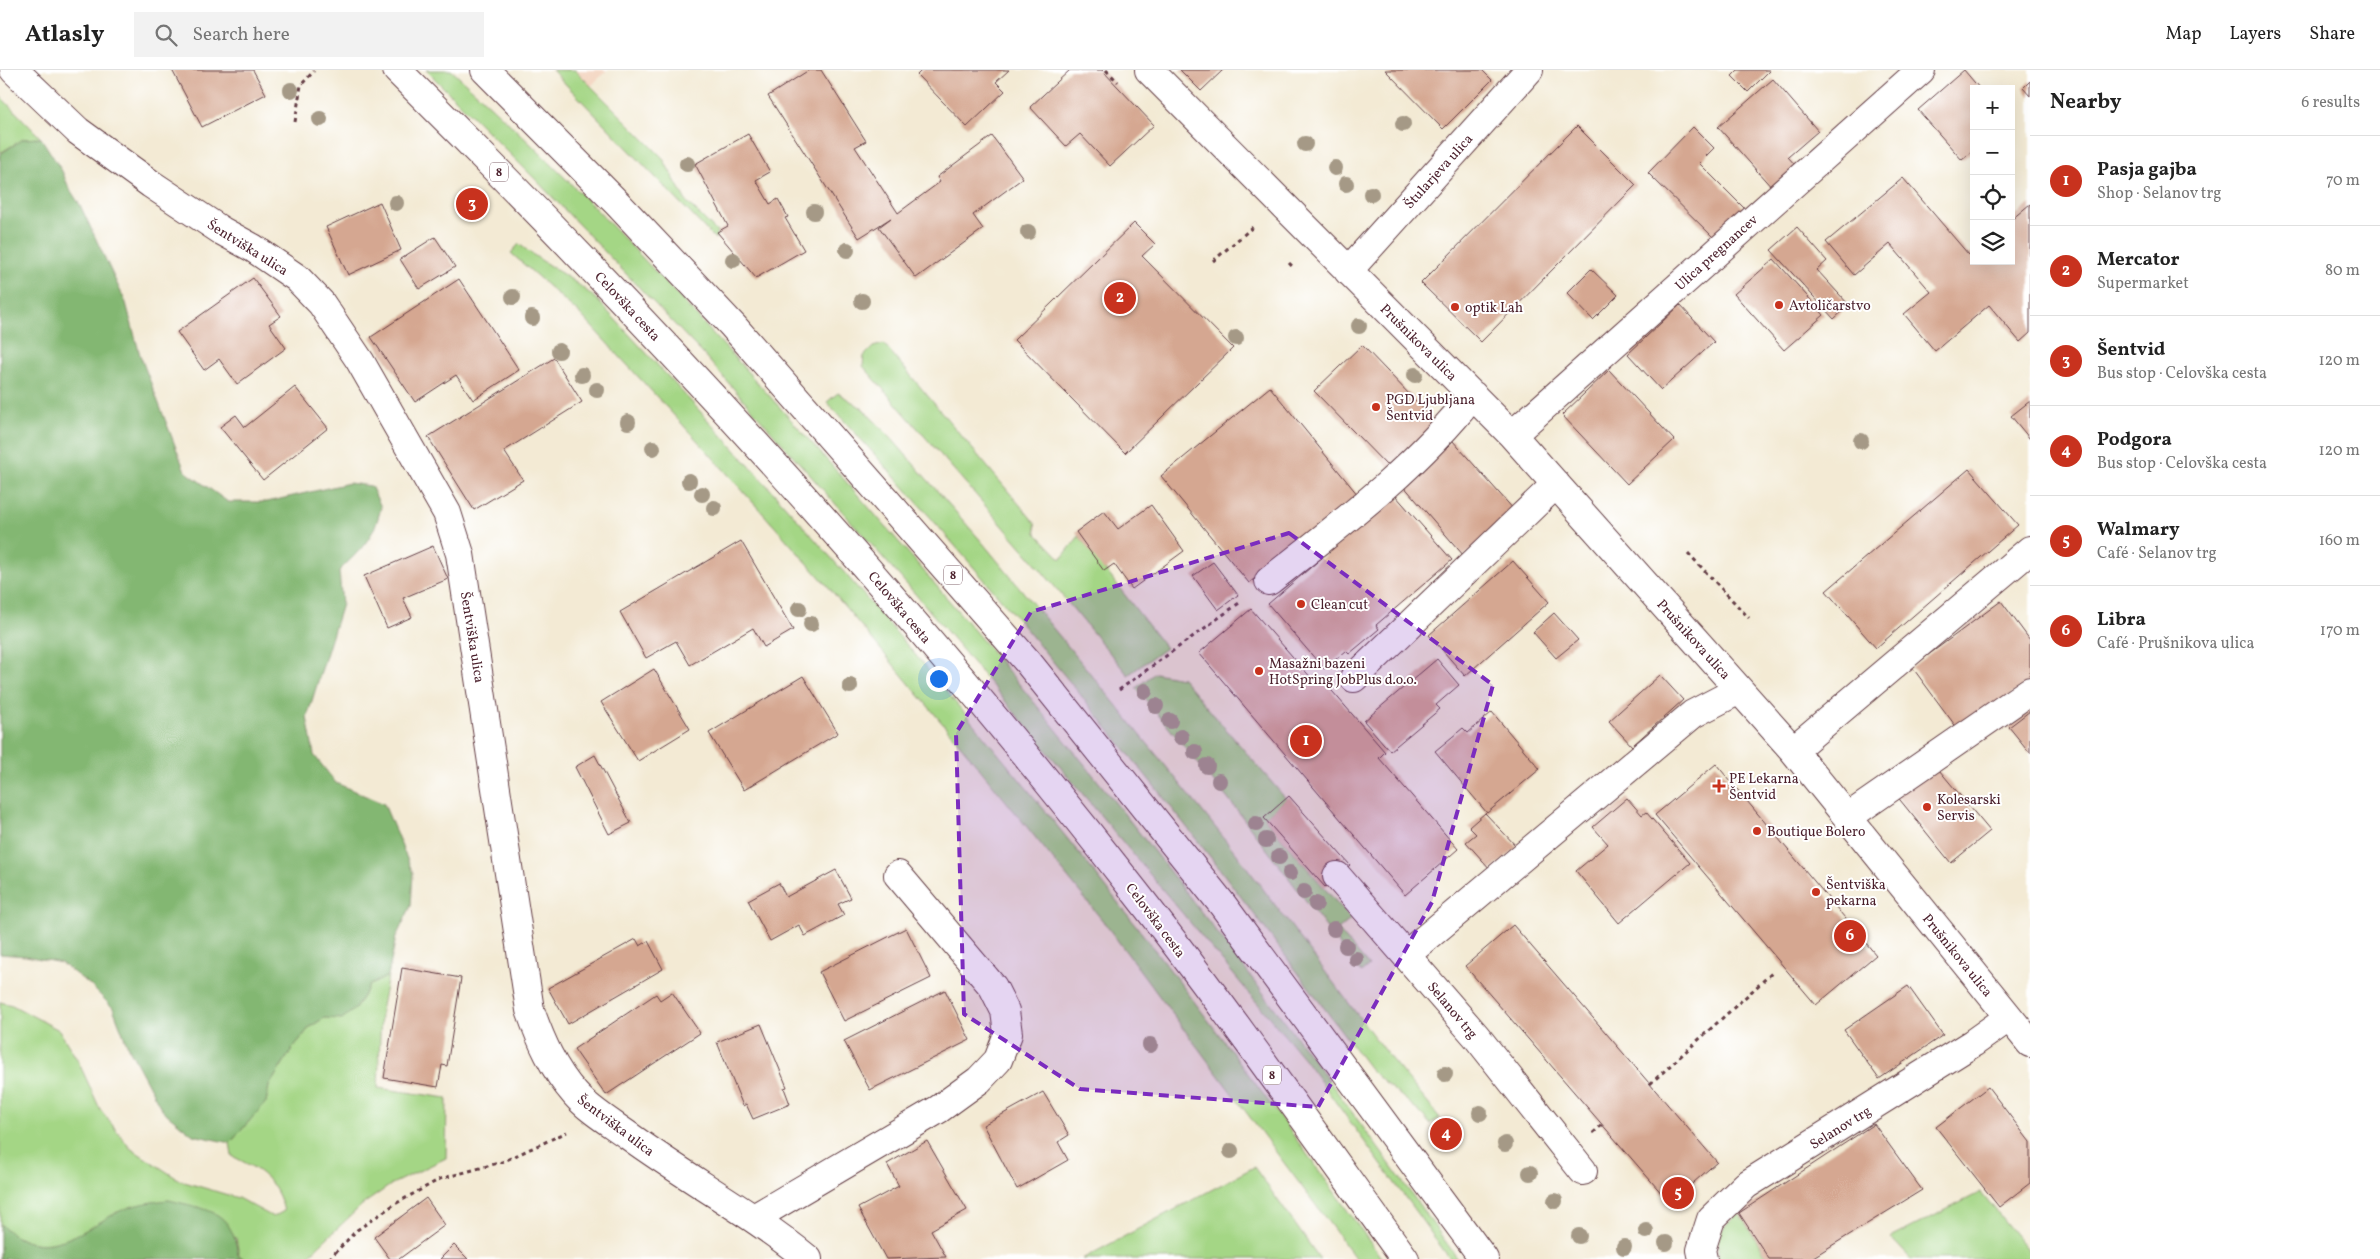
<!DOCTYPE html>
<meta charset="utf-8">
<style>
body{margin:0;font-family:Vollkorn,serif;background:#f2f2f2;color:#222}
.controls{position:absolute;right:15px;top:15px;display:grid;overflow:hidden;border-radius:0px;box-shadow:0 5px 20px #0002}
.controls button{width:45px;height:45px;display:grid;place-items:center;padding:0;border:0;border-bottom:1px solid #e0e0e0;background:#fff;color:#222;font:25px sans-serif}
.you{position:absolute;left:938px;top:608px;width:18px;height:18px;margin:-12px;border:4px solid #fff;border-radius:50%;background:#1a73e8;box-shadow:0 0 0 8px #1a73e833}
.badge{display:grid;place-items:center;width:32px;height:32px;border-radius:50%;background:#c8321e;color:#fff;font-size:16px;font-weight:700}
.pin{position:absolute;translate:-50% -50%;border:2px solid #fff;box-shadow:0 1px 5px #0006}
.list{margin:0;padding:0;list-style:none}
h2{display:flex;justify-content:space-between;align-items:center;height:65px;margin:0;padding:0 20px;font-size:21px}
h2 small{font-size:16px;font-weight:400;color:#767676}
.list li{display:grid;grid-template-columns:32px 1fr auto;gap:15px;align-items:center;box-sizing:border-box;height:90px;padding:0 20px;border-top:1px solid #e0e0e0}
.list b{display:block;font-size:19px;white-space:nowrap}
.list p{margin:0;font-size:16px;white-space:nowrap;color:#767676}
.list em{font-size:16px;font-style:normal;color:#767676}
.icon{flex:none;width:28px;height:28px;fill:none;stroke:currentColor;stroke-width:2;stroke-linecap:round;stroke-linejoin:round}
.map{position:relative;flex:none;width:2030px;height:1189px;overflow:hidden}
header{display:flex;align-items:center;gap:30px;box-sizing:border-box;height:70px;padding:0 25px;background:#fff;border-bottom:1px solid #e0e0e0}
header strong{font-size:24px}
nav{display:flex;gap:28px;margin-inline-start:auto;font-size:18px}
.search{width:350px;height:45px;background:#f2f2f2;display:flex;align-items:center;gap:12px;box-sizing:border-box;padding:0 18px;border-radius:0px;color:#767676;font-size:19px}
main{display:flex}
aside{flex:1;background:#fff}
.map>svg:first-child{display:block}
.built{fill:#f3d4bf}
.green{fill:#a4d685;stroke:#777a58}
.forest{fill:#83b772;stroke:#666b4e}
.building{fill:#d5a791}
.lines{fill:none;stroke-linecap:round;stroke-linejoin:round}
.minor-casing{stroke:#633d44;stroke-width:30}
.major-casing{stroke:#633d44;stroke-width:30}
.path{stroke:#633d44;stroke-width:3;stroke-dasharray:4 4;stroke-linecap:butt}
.minor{stroke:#fff;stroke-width:28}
.major{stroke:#fff;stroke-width:28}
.tree{fill:#a59986}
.marked{fill:#7b2cbf;fill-opacity:0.2;stroke:#7b2cbf;stroke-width:4;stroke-dasharray:10 6;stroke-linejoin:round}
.poi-dot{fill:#c8321e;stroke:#fff;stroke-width:2}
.labels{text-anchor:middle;stroke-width:4;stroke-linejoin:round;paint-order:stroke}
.shield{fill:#fff;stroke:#80626b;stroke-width:1}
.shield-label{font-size:12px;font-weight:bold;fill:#4a1f2b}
.street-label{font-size:14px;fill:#4a1f2b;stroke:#fff}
.poi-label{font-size:14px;fill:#4a1f2b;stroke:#fff;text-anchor:start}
</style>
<header>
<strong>Atlasly</strong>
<div class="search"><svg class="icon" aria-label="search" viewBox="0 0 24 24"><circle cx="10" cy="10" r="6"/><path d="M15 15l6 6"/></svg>Search here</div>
<nav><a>Map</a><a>Layers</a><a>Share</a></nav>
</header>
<main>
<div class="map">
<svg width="2030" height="1189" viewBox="0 0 2030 1189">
<rect width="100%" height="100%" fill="#fff"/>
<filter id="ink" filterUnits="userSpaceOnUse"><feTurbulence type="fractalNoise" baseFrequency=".02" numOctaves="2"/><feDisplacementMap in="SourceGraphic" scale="10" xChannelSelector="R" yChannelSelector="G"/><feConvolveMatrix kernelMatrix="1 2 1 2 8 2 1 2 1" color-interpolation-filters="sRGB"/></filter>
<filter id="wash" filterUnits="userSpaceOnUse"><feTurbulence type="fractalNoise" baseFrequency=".0096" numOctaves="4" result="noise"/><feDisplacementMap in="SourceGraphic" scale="20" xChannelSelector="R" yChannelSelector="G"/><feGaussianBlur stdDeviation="1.12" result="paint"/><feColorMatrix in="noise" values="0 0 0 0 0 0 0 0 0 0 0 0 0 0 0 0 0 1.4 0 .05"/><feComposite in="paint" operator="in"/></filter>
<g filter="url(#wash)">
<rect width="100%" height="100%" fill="#f3ead4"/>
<path class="built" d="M575,0H607L591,16Z"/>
<path class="green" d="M426,0H451C566,102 671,217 774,331C1020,602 1246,890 1458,1189H1450L1305,990L924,534L703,284L535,109Z
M552,0H575L662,87L686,131L717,162L715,169Z
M0,26L41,68L23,69L0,83Z
M519,174C544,195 575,208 598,231C730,372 859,516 982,664C1123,833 1255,1009 1382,1189H1356L1103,851L963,678L826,514L707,381L581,245L511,183Z
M884,274L1035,453L1036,463L1061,489L1079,466L1166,578L1128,605L1031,488L863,296L864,286L873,277Z
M838,323L862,338L891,368L982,472L1113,631L1236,783L1387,984L1440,1048L1430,1054C1413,1032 1389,1019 1370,999C1319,932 1270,864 1219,798C1094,638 964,481 827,332Z
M1155,603L1182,608L1286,729L1264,748L1351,849L1338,860L1369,896L1361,903L1237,740L1136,618Z
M388,906L381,941L378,1018L447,1028L446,1088L392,1114L362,1135L305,1189H244L239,1185L236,1168L117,1142C91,1160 51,1185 19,1168C12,1165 6,1159 0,1154V932L12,935L59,960L78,991L100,1039L130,1078L181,1111L238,1128L273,1147L284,1141C276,1109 260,1100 232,1086L230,1073L266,1032L269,1016L292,979L310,957L324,948L355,939L370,915Z
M1254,1097L1320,1189H1082Z
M1981,1122L2030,1183V1189H1911L1891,1168Z
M1739,1143L1768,1189H1719C1715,1166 1722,1156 1739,1143Z"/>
<path class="forest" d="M41,68L62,101L69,118L80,135L126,233L140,285L185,401L228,432H267L349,413L371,416L381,437C374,469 361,479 339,501L342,534L307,647L314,685L336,713L384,734L413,803L411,836L396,867L388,906L370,915L355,939L342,949L324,948L310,957L292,979L269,1016L266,1032L230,1073L193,1065L162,1040L128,977L113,938L89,914L61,893L26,886L0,884V84L23,69Z
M169,1130C208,1140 232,1139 238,1185L244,1189H0V1154C6,1159 12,1165 19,1168C52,1186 88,1158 116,1143C133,1134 151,1132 169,1130Z"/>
<g id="blocks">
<path class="building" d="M172,0H253L266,24L202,57Z
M809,0H821L866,71L855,77L898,143L940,112L937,107L992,66L1023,108L973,145L983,159L916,208L879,157L891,148L859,168L768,26Z
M922,0H1009L996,12L1005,21L967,57L917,5Z
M1070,0H1102L1154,55L1110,96L1080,64L1066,76L1030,37Z
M1180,0H1223L1201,21Z
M1385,0H1482L1492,10L1443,59Z
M1738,0H1770L1748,22L1732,6Z
M1964,0L1980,19H1974V80L1962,90L1918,40Z
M1773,9L1818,61L1788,87L1797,97L1773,119L1718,57Z
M2030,11V26L2023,18Z
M1577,56L1636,115L1481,272L1421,213Z
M1693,57L1714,78L1699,93L1746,140L1716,170L1648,103Z
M748,64L770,102L756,110L770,134L778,129L788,147L785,148L804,180L756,208L717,162L728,156L695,94Z
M1903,108L1969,185L1974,182V191H2011V150L2030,134V263L2020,272L1989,235L1935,281L1904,244L1931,222L1890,174L1854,205L1826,172Z
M380,132L401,180L348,205L326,157Z
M1134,153L1155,174L1142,186L1233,278L1125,383L1014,270Z
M1797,157L1827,191L1817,200L1849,235L1834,249L1771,180Z
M435,167L455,197L419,219L400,189Z
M1774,189L1824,245L1784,280L1734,224Z
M1591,199L1618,225L1593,250L1567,223Z
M253,208L281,246L269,254L286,278L237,314L219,289L204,300L177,262Z
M459,209L519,300L473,330L456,305L415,332L371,267Z
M1680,235L1714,272L1661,320L1628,284Z
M1362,275L1438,354L1391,400L1314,321Z
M554,288L582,332L504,381L523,410L474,440L428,367Z
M1609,300L1674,370L1627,414L1562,345Z
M295,317L328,358L263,410L220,357L236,345L245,357Z
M1270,317L1358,425L1249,513L1161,406Z
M2030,331V369L2011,346Z
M1452,370L1515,441L1464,486L1402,414Z
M1969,399L2018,455L1876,578L1826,521Z
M1395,425L1452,490L1376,555L1379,559L1349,584L1346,581L1324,599L1268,534Z
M1151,435L1184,481L1132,519L1114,494L1104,501L1076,462L1104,441L1118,459Z
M741,471L793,560L764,577L753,558L690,595L676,571L646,588L620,542Z
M433,476L448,509L403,528L412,547L387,558L364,506Z
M1513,491L1549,532L1465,606L1429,565Z
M1213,492L1238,525L1218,540L1193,506Z
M2001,531L2030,570V611L1960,662L1912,597Z
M1251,539L1313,610L1319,606L1385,682L1379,688L1458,779L1405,825L1199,583Z
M1554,543L1578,570L1556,588L1533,562Z
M1437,589L1459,615L1436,635L1440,639L1390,681L1364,651Z
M654,599L690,659L638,691L601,632Z
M1660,605L1683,630L1632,676L1609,651Z
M803,606L838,663L744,720L709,663Z
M2030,641V683L2009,657Z
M1492,642L1540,699L1487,743L1435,681L1463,658L1468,663Z
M595,685L631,753L609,764L575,697Z
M1716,694L1876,885L1816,935L1655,745Z
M1934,694L1990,761L1951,793L1896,725Z
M1289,726L1350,795L1325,817L1264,748Z
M1627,728L1642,745L1646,742L1690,793L1619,853L1576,801L1608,774L1593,757Z
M1485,743L1517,777L1491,800L1466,772L1476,764L1469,757Z
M836,800L851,828L838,834L844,845L805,866L799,855L770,871L748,830L779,813L786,827Z
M1513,855L1717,1092L1670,1133L1465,896Z
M906,858L931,908L844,951L819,902Z
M636,869L640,876L648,871L663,899L568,954L548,918Z
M402,898L461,908L447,996L442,995L438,1017L384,1008Z
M1908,916L1943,965L1879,1009L1844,960Z
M945,920L970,970L870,1020L844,971Z
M672,922L700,963L606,1025L574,979L656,924L660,930Z
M761,954L787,1017L784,1018L790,1034L753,1049L746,1034L743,1036L717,972Z
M1988,1017L2030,1072V1113L1999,1137L1936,1057Z
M1043,1022L1069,1065L1058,1072L1068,1090L1017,1119L983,1055Z
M1874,1054L1922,1120L1810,1189H1769L1739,1143Z
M927,1071L967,1140L931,1160L946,1187L886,1189L858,1138L899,1116L887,1094Z
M426,1128L445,1155L399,1189H390L374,1167Z
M454,1175L468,1189H440Z"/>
</g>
</g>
<g filter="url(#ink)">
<use href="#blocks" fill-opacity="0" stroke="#633d44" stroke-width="1"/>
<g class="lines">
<defs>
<path id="minor" d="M14,0L78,61L151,114L222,161L253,178L297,208L321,233L360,291L447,443L460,484L530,940C541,971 553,999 575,1024C589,1040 611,1053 629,1066C688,1109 752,1143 808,1189
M1149,0L1512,365L1793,680L2030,973
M1348,201L1529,0
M1512,365L1921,0
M1269,511C1341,454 1416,398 1473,325
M1354,608L1556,414
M1793,680L2030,480
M1848,747L2030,621
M1337,806L1476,966L1583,1101
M1407,884L1693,644L1739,620
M754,1148L939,1039L979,1010L998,990L1008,964L1005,941L993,917L898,805
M1703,1189L1701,1180L1711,1149L1746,1115L1973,973L2008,948"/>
<path id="major" d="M397,0C659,260 909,532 1136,823C1229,942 1316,1066 1405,1189
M485,0L617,133L733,256L1027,591L1222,834L1484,1189"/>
</defs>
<use href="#minor" class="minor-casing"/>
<use href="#major" class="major-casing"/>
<path class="path" d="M1106,0L1118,12
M295,52L301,15L314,1
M1213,191L1254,156
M1289,193L1292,196
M1688,483L1749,548
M1119,620L1242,531
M1650,1014L1773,902
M1593,1063L1602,1055
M329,1189L357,1160L395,1134L440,1109L502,1092L567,1062"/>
<use href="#minor" class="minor"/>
<use href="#major" class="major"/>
</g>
<g class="tree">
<circle cx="291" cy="20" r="8"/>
<circle cx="320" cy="49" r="8"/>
<circle cx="1403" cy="54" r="8"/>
<circle cx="1305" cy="74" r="8"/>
<circle cx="687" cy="94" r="8"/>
<circle cx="1335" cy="98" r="8"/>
<circle cx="1346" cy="114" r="8"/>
<circle cx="1371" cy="124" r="8"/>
<circle cx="396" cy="133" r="8"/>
<circle cx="814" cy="142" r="8"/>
<circle cx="1028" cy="162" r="8"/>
<circle cx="847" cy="180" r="8"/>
<circle cx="733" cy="190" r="8"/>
<circle cx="513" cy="227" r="8"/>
<circle cx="862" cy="231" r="8"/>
<circle cx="532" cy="248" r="8"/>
<circle cx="1359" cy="256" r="8"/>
<circle cx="1236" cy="268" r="8"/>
<circle cx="559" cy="281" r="8"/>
<circle cx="582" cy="305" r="8"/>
<circle cx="1415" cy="305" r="8"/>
<circle cx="597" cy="320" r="8"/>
<circle cx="628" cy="352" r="8"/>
<circle cx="1861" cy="371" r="8"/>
<circle cx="653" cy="378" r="8"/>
<circle cx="689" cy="411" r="8"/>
<circle cx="702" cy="424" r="8"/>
<circle cx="714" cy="438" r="8"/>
<circle cx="799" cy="539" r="8"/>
<circle cx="811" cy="554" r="8"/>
<circle cx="850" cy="616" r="8"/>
<circle cx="1145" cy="621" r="8"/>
<circle cx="1156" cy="636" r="8"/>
<circle cx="1170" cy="651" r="8"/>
<circle cx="1181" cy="667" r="8"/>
<circle cx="1195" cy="682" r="8"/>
<circle cx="1207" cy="696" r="8"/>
<circle cx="1219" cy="711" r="8"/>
<circle cx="1256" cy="754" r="8"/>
<circle cx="1266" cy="770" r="8"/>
<circle cx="1279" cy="787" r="8"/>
<circle cx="1290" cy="803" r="8"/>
<circle cx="1304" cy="822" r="8"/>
<circle cx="1316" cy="834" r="8"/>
<circle cx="1334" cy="859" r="8"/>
<circle cx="1346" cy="876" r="8"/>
<circle cx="1356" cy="889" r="8"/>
<circle cx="1150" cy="975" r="8"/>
<circle cx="1445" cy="1004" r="8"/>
<circle cx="1480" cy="1043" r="8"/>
<circle cx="1505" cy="1074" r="8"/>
<circle cx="1231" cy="1081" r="8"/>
<circle cx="1530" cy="1103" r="8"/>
<circle cx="1555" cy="1131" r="8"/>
<circle cx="1646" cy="1161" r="8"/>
<circle cx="1579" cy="1166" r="8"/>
<circle cx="1666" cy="1173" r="8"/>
<circle cx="1624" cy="1177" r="8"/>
</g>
</g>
<path class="marked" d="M1289,463L1493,615L1432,832L1318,1037L1080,1019L964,944L956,663L1031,542Z"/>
<g class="poi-dot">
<circle cx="1779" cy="235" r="5"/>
<circle cx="1455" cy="237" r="5"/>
<circle cx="1376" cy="337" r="5"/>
<circle cx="1301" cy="534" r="5"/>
<circle cx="1259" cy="601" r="5"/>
<path d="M1716.5 708.5h5v5h5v5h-5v5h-5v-5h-5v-5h5z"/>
<circle cx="1927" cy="737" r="5"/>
<circle cx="1757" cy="761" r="5"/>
<circle cx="1816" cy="822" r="5"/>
</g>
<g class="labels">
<g class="shield">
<rect x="490" y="92.5" width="18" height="19" rx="4"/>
<rect x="944" y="495.5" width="18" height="19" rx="4"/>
<rect x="1263" y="995.5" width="18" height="19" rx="4"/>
</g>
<g class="shield-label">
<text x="499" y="106">8</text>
<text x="953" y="509">8</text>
<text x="1272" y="1009">8</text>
</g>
<g class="street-label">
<text transform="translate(1438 101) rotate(-48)" y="5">Štularjeva ulica</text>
<text transform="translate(248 177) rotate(32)" y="5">Šentviška ulica</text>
<text transform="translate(1716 182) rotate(-42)" y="5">Ulica pregnancev</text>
<text transform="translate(628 236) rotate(47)" y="5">Celovška cesta</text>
<text transform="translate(1419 272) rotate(45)" y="5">Prušnikova ulica</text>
<text transform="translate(900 537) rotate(50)" y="5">Celovška cesta</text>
<text transform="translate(473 567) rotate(81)" y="5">Šentviška ulica</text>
<text transform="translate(1694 569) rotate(48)" y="5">Prušnikova ulica</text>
<text transform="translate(1156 850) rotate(53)" y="5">Celovška cesta</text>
<text transform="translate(1958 885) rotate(51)" y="5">Prušnikova ulica</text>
<text transform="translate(1453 940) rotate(50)" y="5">Selanov trg</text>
<text transform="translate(616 1055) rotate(37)" y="5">Šentviška ulica</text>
<text transform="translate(1840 1057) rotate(-32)" y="5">Selanov trg</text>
</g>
<g class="poi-label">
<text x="1789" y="240">Avtoličarstvo</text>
<text x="1465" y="242">optik Lah</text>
<text x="1386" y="334">PGD Ljubljana<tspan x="1386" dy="16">Šentvid</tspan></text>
<text x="1311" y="539">Clean cut</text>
<text x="1269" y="598">Masažni bazeni<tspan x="1269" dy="16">HotSpring JobPlus d.o.o.</tspan></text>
<text x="1729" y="713">PE Lekarna<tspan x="1729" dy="16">Šentvid</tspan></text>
<text x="1937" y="734">Kolesarski<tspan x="1937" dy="16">Servis</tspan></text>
<text x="1767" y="766">Boutique Bolero</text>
<text x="1826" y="819">Šentviška<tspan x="1826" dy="16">pekarna</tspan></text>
</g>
</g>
</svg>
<div class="controls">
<button>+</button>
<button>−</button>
<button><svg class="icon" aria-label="locate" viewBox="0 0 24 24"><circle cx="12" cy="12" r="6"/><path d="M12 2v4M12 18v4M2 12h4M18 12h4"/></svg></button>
<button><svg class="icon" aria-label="layers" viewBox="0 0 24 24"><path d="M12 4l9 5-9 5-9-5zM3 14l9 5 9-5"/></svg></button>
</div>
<div class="you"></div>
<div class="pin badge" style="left:1306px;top:671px">1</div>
<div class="pin badge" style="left:1120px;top:228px">2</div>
<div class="pin badge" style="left:472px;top:134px">3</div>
<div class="pin badge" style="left:1446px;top:1064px">4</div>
<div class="pin badge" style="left:1678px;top:1123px">5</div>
<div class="pin badge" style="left:1850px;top:866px">6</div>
</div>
<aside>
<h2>Nearby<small>6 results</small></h2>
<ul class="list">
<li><span class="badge">1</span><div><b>Pasja gajba</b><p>Shop · Selanov trg</p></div><em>70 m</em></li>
<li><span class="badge">2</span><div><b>Mercator</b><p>Supermarket</p></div><em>80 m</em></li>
<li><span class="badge">3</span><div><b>Šentvid</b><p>Bus stop · Celovška cesta</p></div><em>120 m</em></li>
<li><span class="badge">4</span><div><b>Podgora</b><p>Bus stop · Celovška cesta</p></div><em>120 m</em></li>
<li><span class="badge">5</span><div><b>Walmary</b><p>Café · Selanov trg</p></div><em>160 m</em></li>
<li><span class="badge">6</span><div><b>Libra</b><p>Café · Prušnikova ulica</p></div><em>170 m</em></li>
</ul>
</aside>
</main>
